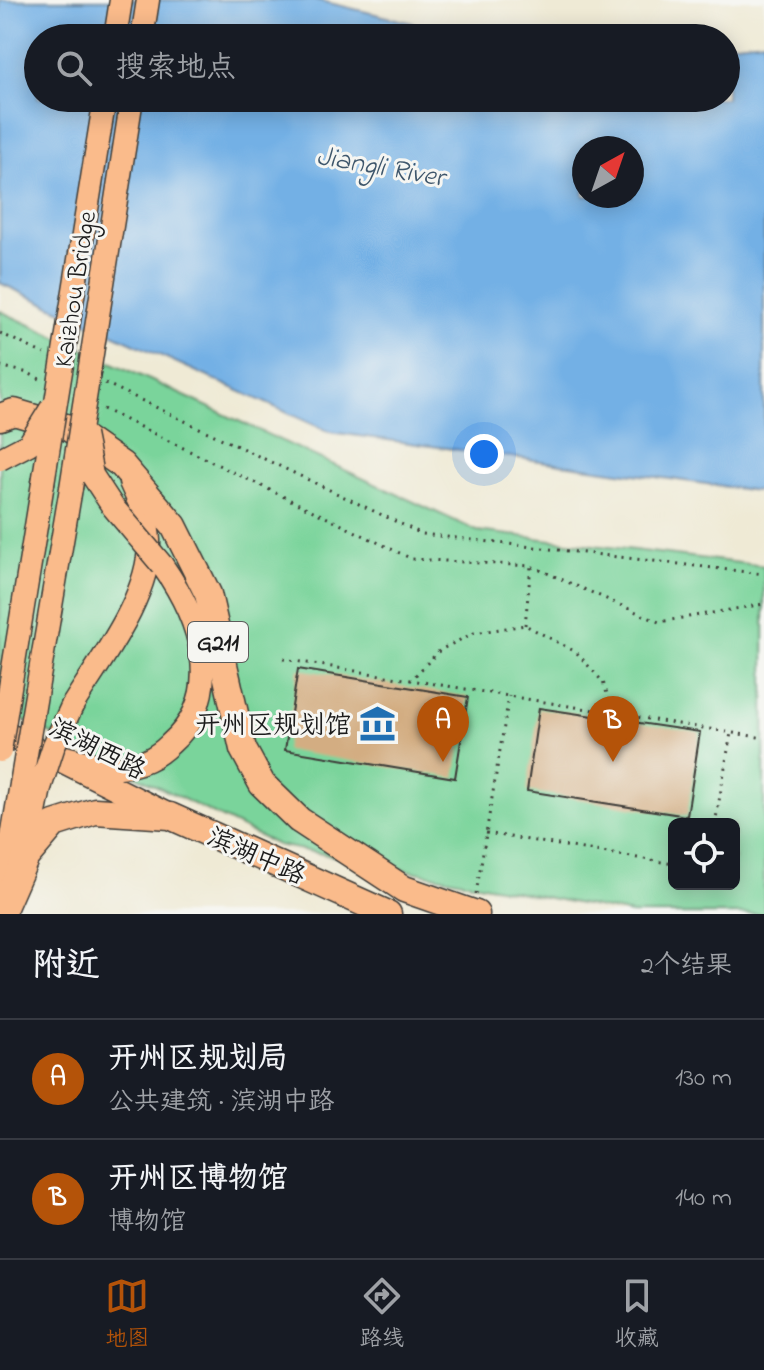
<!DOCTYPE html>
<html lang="zh">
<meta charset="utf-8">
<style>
body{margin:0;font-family:"Indie Flower","LXGW WenKai TC",sans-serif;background:#242831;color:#f1f3f6}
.controls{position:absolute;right:24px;bottom:24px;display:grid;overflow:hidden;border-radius:12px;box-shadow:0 4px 20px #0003}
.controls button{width:72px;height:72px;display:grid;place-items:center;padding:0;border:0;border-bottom:2px solid #363941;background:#171b24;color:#f1f3f6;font:40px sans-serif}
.compass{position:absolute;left:572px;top:136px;width:72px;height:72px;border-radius:50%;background:#171b24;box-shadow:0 4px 20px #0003;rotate:40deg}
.you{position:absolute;left:484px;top:454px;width:28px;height:28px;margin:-20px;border:6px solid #fff;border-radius:50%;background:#1a73e8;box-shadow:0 0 0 12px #1a73e833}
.badge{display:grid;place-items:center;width:52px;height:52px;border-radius:50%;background:#b45309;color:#fff;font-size:26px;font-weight:700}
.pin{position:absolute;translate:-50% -66px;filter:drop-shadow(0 2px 4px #0008)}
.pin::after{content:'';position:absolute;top:42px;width:28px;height:24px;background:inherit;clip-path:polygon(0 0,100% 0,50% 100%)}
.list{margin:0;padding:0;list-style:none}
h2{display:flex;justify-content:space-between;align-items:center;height:104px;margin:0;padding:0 32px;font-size:34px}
h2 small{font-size:26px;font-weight:400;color:#9ea1a6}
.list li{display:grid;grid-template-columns:52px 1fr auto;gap:24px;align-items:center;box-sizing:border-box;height:120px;padding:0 32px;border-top:2px solid #363941}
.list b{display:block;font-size:30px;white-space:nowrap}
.list p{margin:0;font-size:26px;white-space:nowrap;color:#9ea1a6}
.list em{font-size:26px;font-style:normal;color:#9ea1a6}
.icon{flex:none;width:44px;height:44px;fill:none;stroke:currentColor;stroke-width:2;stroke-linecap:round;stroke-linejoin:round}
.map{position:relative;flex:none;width:764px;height:914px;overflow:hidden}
.search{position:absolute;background:#171b24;box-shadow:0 4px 20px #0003;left:24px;right:24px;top:24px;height:88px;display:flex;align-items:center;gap:20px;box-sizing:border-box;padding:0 28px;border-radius:44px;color:#9ea1a6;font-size:30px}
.sheet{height:344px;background:#171b24}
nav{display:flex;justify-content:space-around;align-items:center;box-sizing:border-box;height:112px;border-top:2px solid #363941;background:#171b24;font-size:22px;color:#9ea1a6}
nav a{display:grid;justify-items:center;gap:4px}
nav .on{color:#b45309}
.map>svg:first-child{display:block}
.green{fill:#7ad49b;stroke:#4b785c;stroke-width:2;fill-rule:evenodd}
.water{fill:#73b0e5;stroke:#486680;stroke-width:2;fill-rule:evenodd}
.building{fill:#d3ad82}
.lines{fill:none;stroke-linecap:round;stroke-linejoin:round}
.major-casing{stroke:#3c3b38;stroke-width:25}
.highway-casing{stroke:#3c3b38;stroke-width:29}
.path{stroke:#3c3b38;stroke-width:3;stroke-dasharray:2 6;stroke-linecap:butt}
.major{stroke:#fabb8b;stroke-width:22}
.highway{stroke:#fabb8b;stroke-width:26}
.major-bridge-casing{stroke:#3c3b38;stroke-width:25;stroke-linecap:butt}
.major-bridge{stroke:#fabb8b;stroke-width:22}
.labels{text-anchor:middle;stroke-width:6;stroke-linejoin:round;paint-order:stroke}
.shield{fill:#f6f6f2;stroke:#5d5d5c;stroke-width:2}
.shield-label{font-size:24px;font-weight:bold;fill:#1c1c1c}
.street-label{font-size:26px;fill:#1c1c1c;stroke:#f6f6f2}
.poi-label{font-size:26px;fill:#1c1c1c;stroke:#f6f6f2;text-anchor:end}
.water-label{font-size:28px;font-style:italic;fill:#3f576c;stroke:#f6f6f2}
</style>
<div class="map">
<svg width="764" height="914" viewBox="0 0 764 914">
<rect width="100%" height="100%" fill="#f6f6f2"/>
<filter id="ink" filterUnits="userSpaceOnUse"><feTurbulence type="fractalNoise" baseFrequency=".0125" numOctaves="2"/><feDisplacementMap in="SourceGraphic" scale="16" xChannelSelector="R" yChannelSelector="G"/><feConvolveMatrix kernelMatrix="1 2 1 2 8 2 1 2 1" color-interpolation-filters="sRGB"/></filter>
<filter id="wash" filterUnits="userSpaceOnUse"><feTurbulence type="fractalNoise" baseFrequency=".006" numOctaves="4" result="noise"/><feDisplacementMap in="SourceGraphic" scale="32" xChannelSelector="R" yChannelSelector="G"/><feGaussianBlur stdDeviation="1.8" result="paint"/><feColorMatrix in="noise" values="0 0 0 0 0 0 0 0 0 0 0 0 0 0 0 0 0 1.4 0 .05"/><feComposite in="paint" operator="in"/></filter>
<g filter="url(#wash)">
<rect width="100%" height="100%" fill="#efead5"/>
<path class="green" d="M0,311L477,531L764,566V914H632L277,845L0,709ZM674,824H734V884H674Z"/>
<path class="water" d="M0,0H317L442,30L585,38H38V98H726V44L764,40V492L330,432L0,283ZM584,148H632V196H584Z"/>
<g id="blocks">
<path class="building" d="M298,669L468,697L455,778L285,750Z
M539,708L700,732L687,816L527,791Z"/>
</g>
</g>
<g filter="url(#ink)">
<use href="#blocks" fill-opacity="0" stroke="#3c3b38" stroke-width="2"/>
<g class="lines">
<defs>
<path id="major" d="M115,38L121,0
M142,38L148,0
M11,681L43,483
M37,689L71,488
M72,706C100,660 151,596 149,540C148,519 138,500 130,482
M0,730L167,814
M41,751C62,756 101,768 120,767C139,766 157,757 170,744C227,694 200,619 162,565
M26,857L40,788
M2,895L21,784"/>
<path id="highway" d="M0,417L14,412L69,428L122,465L174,526L208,594L243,749L262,784L299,820L404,889L476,914
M1,914L26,857L54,824L95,811L170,816L388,914"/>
</defs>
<use href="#major" class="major-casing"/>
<use href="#highway" class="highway-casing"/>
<path class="path" d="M0,333L44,354
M0,366L28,373L42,380
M105,383L422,534L764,574
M103,409L412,559L531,566L659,622L764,604
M525,625L531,566
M283,659L764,738
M410,681L440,650L474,633L525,625L576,652L603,682L614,713
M715,824L731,733
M486,833L674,864
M476,894L509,696"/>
<use href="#major" class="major"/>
<use href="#highway" class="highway"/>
<defs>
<path id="major-bridge" d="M84,435L92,475L113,507L162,565
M0,459L29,444L52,407
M43,483L105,98
M71,488L132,98
M0,751L11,681
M21,784L37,689
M40,788L54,745L72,706"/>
</defs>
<use href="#major-bridge" class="major-bridge-casing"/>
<use href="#major-bridge" class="major-bridge"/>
</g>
</g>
<defs>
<symbol id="museum-bare" viewBox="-9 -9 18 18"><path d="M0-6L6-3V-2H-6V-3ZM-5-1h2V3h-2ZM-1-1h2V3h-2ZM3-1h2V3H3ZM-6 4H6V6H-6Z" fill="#1f6fb2" stroke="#f6f6f2" stroke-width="2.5" paint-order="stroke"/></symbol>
</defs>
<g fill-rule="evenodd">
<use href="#museum-bare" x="352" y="698" width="51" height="51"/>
</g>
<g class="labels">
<rect class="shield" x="188" y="622" width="60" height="40" rx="6"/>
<g class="shield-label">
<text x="218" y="650">G211</text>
</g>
<g class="street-label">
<text transform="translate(74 289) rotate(-81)" y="9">Kaizhou Bridge</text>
<text transform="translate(98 748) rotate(27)" y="9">滨湖西路</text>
<text transform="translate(257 855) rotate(24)" y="9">滨湖中路</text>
</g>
<g class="poi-label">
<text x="351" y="733">开州区规划馆</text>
</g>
<g class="water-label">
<text transform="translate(381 165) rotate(10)" y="10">Jiangli River</text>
</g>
</g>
</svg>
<div class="controls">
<button><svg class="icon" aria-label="locate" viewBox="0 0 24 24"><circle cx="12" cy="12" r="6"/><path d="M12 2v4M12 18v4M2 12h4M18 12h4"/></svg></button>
</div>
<svg class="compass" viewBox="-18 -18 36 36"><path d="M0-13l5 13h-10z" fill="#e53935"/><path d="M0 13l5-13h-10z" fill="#9ea1a6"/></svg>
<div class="you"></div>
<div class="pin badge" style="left:443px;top:762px">A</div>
<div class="pin badge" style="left:613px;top:762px">B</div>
<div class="search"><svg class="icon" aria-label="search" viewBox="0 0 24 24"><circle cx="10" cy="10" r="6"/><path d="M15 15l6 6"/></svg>搜索地点</div>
</div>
<section class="sheet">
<h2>附近<small>2个结果</small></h2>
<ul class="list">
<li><span class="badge">A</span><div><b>开州区规划局</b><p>公共建筑 · 滨湖中路</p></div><em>130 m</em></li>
<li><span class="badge">B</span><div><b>开州区博物馆</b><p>博物馆</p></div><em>140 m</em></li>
</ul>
</section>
<nav>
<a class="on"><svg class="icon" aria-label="map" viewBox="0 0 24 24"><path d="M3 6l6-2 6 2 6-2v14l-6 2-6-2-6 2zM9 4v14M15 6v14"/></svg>地图</a>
<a><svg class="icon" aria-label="directions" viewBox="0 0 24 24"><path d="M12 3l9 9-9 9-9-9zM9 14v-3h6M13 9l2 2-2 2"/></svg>路线</a>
<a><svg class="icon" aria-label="saved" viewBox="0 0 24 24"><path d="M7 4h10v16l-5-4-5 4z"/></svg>收藏</a>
</nav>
